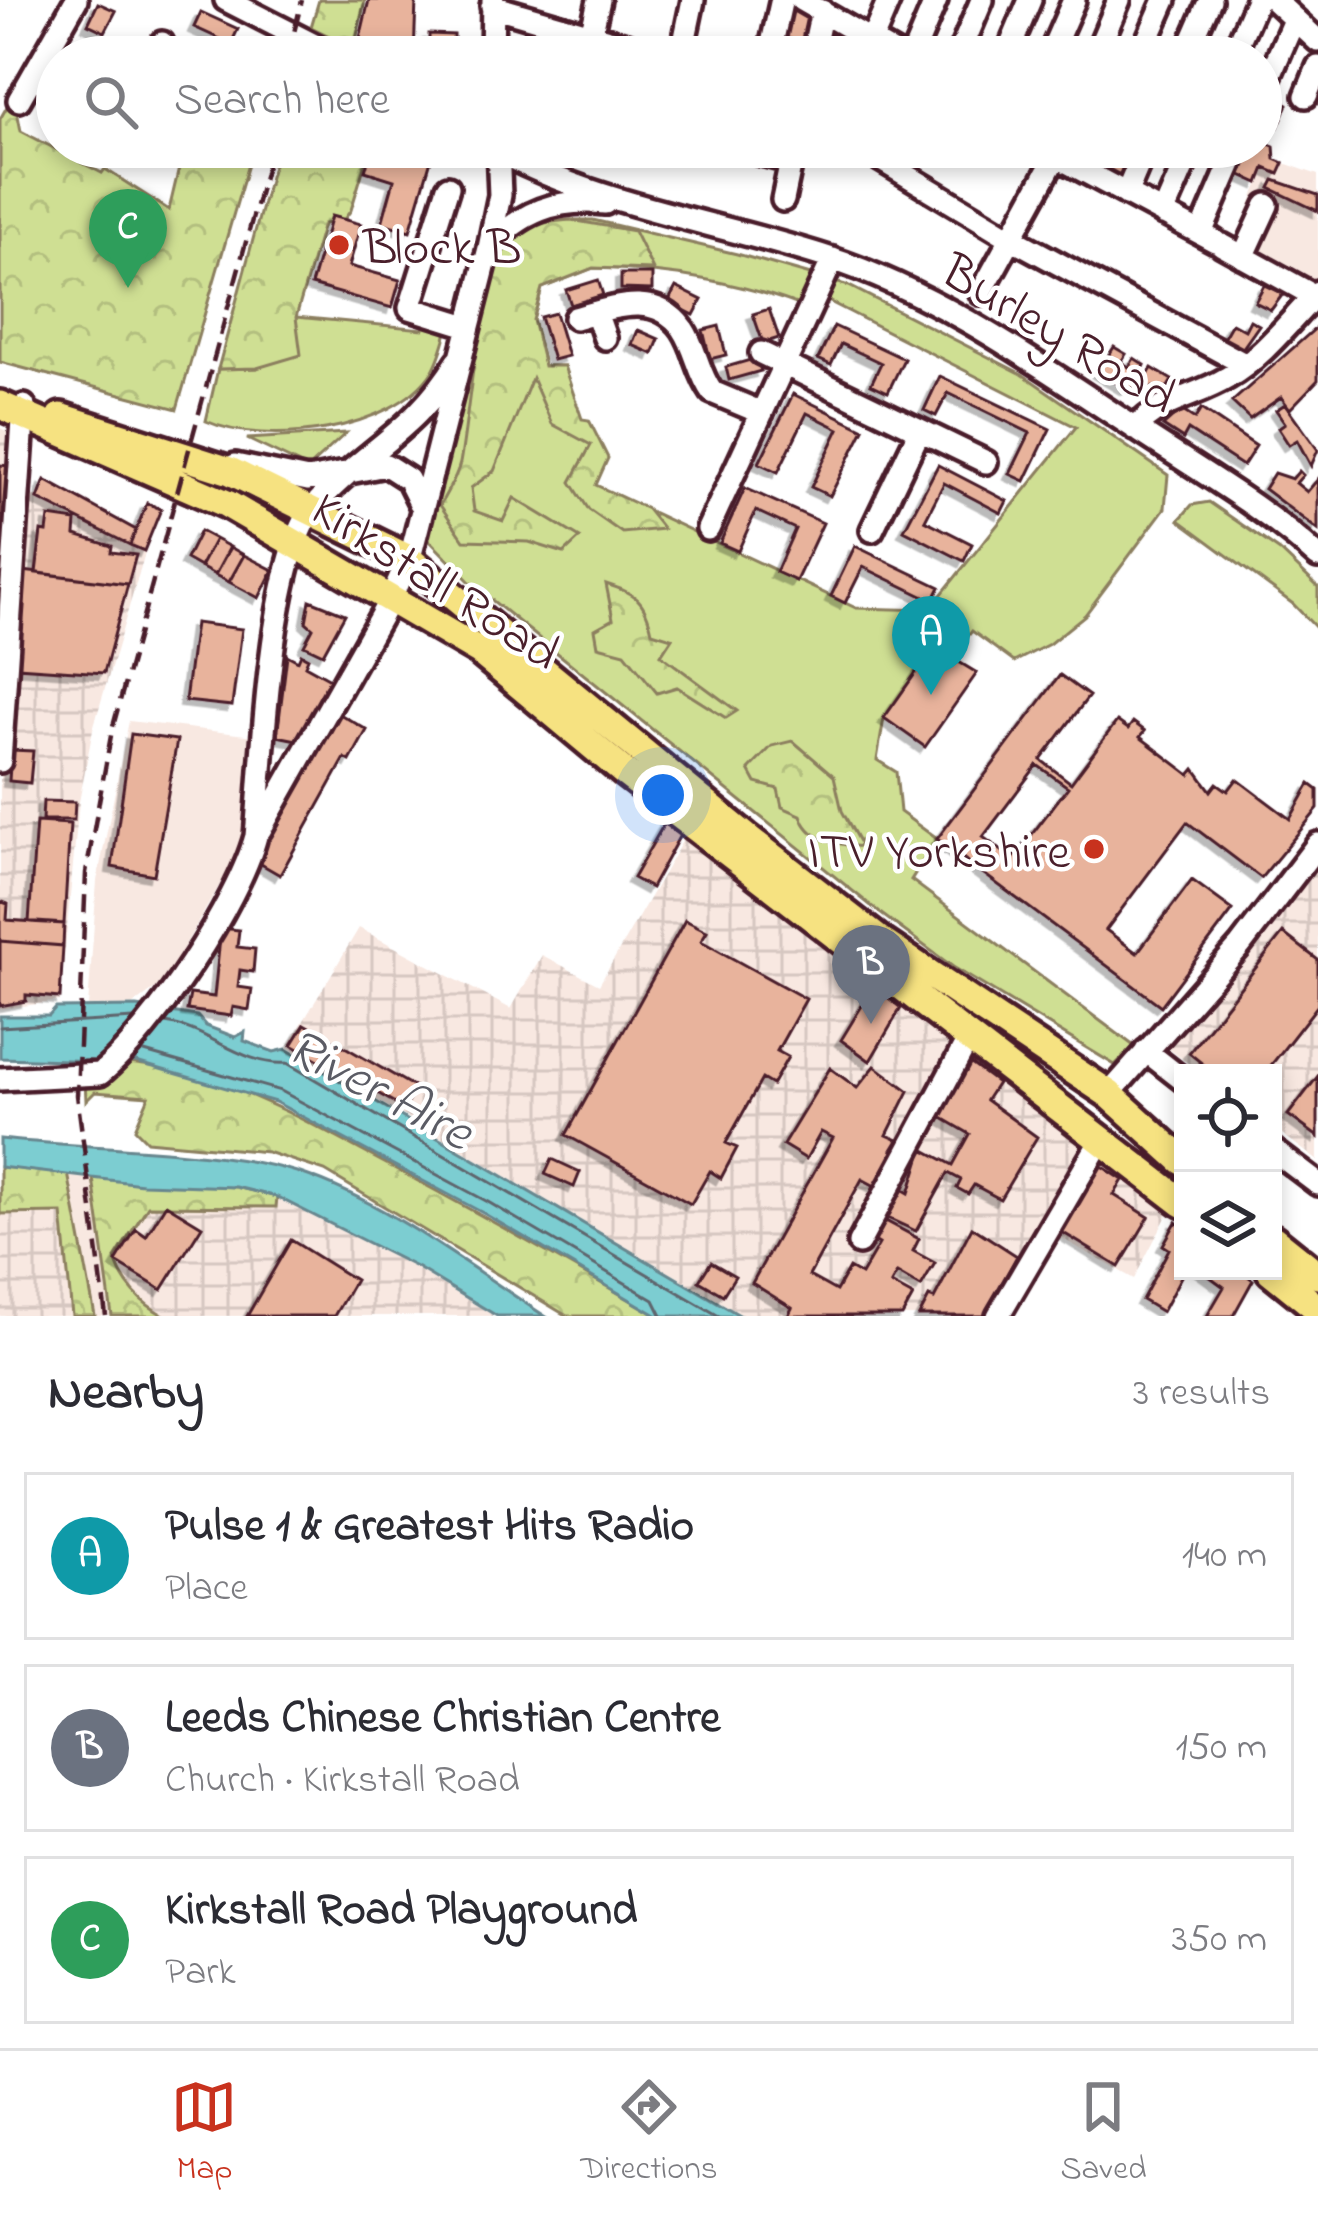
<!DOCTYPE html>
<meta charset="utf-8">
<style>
body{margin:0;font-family:"Indie Flower",sans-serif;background:#f7f7f7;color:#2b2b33}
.controls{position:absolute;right:36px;bottom:36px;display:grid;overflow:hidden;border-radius:0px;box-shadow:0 6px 18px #0003}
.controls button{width:108px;height:108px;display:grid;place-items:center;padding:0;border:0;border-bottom:3px solid #e1e1e2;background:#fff;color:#2b2b33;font:60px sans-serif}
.you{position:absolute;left:663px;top:795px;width:42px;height:42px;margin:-30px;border:9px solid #fff;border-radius:50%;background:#1a73e8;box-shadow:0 0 0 18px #1a73e833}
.badge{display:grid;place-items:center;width:78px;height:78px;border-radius:50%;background:#c8321e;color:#fff;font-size:39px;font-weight:700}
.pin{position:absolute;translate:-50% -99px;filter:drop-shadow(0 3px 6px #0008)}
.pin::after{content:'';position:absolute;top:63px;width:42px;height:36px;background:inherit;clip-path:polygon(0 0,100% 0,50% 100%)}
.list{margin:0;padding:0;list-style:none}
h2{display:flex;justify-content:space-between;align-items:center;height:156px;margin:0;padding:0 48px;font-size:51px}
h2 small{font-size:39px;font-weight:400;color:#7c7c81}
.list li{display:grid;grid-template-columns:78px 1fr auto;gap:36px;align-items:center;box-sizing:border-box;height:168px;margin:0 24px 24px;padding:0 24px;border:3px solid #e1e1e2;border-radius:0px}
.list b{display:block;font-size:45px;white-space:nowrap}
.list p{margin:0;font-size:39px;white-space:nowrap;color:#7c7c81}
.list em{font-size:39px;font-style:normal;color:#7c7c81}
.icon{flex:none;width:66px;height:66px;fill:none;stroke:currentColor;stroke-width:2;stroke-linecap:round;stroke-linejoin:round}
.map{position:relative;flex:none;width:1318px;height:1316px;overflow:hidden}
.search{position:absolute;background:#fff;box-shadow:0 6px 18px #0003;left:36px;right:36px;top:36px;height:132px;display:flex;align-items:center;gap:30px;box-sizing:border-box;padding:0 42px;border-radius:66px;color:#7c7c81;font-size:45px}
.sheet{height:732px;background:#fff}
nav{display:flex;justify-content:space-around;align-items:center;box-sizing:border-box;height:168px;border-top:3px solid #e1e1e2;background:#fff;font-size:33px;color:#7c7c81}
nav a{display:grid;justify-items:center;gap:6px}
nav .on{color:#c8321e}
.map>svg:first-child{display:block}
.built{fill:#f8e8e1}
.industrial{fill:url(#industrial-grid)}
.grass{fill:#cfdf93;stroke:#8c7f5f;stroke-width:3;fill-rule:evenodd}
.forest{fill:url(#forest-crowns);stroke:#8c7f5f;stroke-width:3}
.water{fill:#7bcdd1;stroke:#67878f;stroke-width:3}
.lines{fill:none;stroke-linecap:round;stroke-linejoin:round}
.shore{stroke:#5e656d;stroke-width:3}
.building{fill:#e8b39c;stroke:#4a1f2b;stroke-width:3;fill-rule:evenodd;filter:url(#shadow)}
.minor-casing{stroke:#4a1f2b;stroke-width:30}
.major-casing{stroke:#4a1f2b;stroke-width:36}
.minor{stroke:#fff;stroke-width:21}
.major{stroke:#f6e281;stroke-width:27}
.rail{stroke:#4a1f2b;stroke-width:4.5;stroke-dasharray:18 9;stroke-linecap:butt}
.poi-dot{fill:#c8321e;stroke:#fff;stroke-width:4.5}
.labels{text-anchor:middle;stroke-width:9;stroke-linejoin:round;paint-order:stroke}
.poi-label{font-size:51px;fill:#4a1f2b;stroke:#fff;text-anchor:start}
.street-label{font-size:51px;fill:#4a1f2b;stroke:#fff}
.water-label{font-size:54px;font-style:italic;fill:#5b5c65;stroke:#fff}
</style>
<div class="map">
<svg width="1318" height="1316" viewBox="0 0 1318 1316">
<defs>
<pattern id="industrial-grid" width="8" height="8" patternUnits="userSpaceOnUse" patternTransform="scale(3)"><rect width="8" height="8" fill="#f8e8e1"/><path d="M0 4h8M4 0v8" fill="none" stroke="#d6c7c1"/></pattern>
<pattern id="forest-crowns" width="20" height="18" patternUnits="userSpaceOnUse" patternTransform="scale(3)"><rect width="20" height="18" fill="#cfdf93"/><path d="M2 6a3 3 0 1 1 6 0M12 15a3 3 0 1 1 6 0" fill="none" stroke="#b3bf7f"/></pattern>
<filter id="shadow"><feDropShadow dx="-5.5" dy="5.5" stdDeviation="0" flood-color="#0004"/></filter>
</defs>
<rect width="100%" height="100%" fill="#fff"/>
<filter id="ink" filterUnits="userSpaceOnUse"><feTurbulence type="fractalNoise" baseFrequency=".00833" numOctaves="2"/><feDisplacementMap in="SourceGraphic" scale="24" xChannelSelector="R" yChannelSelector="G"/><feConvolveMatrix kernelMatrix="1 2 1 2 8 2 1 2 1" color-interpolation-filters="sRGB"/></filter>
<g filter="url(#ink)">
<path class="built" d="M1284,163L1318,175V276L1308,283L1234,244L1265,168L1279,174Z
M129,721L254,736L241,848L163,983L129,1008L88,1007L97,881Z
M68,1173L93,1178L112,1316H95Z"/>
<path class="industrial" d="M0,428L33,444L30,494L145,553L93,729L79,802L60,1001L0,1009Z
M684,838L901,1008L1172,1206L1134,1279L1038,1225L986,1316H741L288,1047L359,928L511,1009L542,955L599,985Z
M1318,856V1161L1273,1127V1073H1201L1168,1048Z
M277,1197L418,1268L497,1316H165L145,1305L118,1272L115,1258L148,1206H276Z
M62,1212L72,1316H0V1214Z"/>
<path class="grass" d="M566,220H593L737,254L849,286L1022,374L1168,475L1165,508L1085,615L1049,644L1014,662L972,631L951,658L934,647L884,718L877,760L896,772L900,812L937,839L911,880L1134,1046L1115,1065L953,967L880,913L473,585L427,538L493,271L511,236ZM593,268C668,270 750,283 819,313L826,300L1076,427L929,610L856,608L592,484L595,450L582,435L564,366H544L533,320L542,288Z
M296,317L423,329L426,322L448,328C444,343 440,359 432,372C393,431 266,448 206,421L218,369L257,368Z
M346,433L308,468L247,439Z
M1209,502L1280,551L1318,587V630L1293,604L1179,520L1192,505Z"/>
<path class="forest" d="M319,0H365L354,48L311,27Z
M8,105L17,111L21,131L102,173L105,169L169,210L184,147H253L177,409L0,362V119Z
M278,147H370L351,210L343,221L323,224L296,317L301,355L257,368L218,369Z
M571,220L634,231L653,270L593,268L542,288L533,320L544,366H564L582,419L589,420L608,458L596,485L647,509L663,529L622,533L589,510L571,482L591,445L552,424L532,378L494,471L471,488L474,511L503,521L514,498L580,538L564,553L529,542L464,540L440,505C447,491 457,477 460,463C469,417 479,267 510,238C525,223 552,222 571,220Z
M606,584C636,594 645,599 652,632L672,638L661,655L737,711L726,718L677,687L657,693L625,653L598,646L595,629L613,619Z
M793,741L834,776L842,811L862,847C838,844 809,842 801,815L782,807L778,789L756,783L749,770L772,746Z
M105,1062C200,1063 280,1107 362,1151C462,1204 560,1259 658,1316H567L325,1171L267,1152L147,1141L135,1129L149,1096L95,1092L86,1101L85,1080Z
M0,1167L68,1173L95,1316H72L62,1213L0,1214Z
M93,1178L236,1187L277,1197L276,1207L148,1206L115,1258C122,1284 142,1304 165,1316H112Z"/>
<path class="water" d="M137,1007L197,1016L206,1026L235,1037L245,1032L244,1041L274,1052L286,1049L741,1316H658L483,1213L275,1102L136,1062L0,1058V1016H49L56,1008Z
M0,1139C91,1149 217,1147 300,1173C387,1202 469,1267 545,1316H497L418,1268L277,1197L236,1187L142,1184L0,1167Z"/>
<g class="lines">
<path class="shore" d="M165,1023C206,1027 243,1067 287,1063L719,1316
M0,1027L134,1019
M141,1051L281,1091L488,1202L654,1300L662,1316"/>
</g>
<path class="building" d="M369,0H416L414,57H375L358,47Z
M98,3L116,11L105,32L88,24Z
M792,6L810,14L804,42L785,38Z
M201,12L238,29L231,44L194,27Z
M429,34L454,35V53L466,57L429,54Z
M531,35L552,40L543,53L555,57H529Z
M1273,97L1288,104L1278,127L1262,121Z
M1261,141L1274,146L1275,159L1284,163L1279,174L1265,168L1259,183L1239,174L1251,147H1261Z
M372,147L433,153L410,231L382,223L394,180L365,171Z
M1069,147H1103L1120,156L1124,147H1134L1121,177Z
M1274,180L1318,195V211L1270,188Z
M331,216L361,224L349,266L400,280L392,308L311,285Z
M621,274H652V290L621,289Z
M598,280L603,295L571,305L566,290Z
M1264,285L1283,294L1271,310L1255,302Z
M676,287L702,300L694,315L668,302Z
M769,309L779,338L763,343L753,314Z
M555,313L568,356L553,360L540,317Z
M1250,320L1259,325L1242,349L1223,339L1232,323L1245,330Z
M719,326L726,355L710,359L703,330Z
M834,326L904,359L888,392L871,384L881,363L841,344L831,365L818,359Z
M1318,326V380L1290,409L1281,397L1250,419L1232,402Z
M638,330L659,339L653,354L632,345Z
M1114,347L1126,354L1121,362L1129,367L1134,358L1145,365L1142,371L1148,375L1152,368L1172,380L1168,387L1125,388L1098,372Z
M757,358L761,371L729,380L726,367Z
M940,376L1050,429L1025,481L1010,474L1030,433L948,393L936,416L924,410Z
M793,394L864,429L830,496L811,487L839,429L807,413L778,472L759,463Z
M1285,404L1318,450L1311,466L1297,440L1289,445L1278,428L1285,423L1276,410Z
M1201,409L1256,446L1243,466L1188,430L1183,439L1163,426L1181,410L1195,419Z
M0,465L9,466L2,561H0Z
M938,465L1007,501L1001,513L944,483L925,520L972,544L964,561L904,530Z
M1299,471L1303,475L1296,483L1307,492L1318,479V530L1264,489L1274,473L1292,479Z
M45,480L136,530L130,545L38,499Z
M745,488L823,523L796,581L776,572L795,529L756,511L738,551L720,543Z
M147,503L161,509L144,551L130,545Z
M49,517L76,521L75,535L112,546L111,552L136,555L128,584L36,573L41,531L47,532Z
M200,531L215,539L200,567L186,559Z
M215,539L230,547L215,575L200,567Z
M855,546L940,587L933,601L863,567L845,603L831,596Z
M230,547L244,555L229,582L215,575Z
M244,555L273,570L259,598L229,582Z
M23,571L128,584L104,673L17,667Z
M310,600L345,614L323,654L304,645L313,628L306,622Z
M195,623L242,629L232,706L185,701Z
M934,647L977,673L925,747L884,718Z
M301,654L308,658L305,665L332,680L297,740L277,736L287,655L298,661Z
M1060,675L1089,696L1041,760L1071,783L1117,721L1128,729L1133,722L1145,731L1140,737L1190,775L1195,769L1211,791L1217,783L1228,791L1237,779L1290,819L1310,784L1318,790V809L1261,878L1187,822L1106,930L1137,953L1192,880L1233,910L1161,1006L937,839ZM1037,765L1068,787L1013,859L983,837Z
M338,713L367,730L350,761L345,758L280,875L254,860Z
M131,734L177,740L154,875L112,867Z
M11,750L33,751L30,783L9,781Z
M43,801L75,802L74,820H42Z
M36,822L70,824L64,924L29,922Z
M665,822L680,835L651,888L633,878Z
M0,901L8,904L7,920L64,924L63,946L0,941Z
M685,920L707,931L701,941L806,999L777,1051L788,1057L772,1085L762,1079L726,1143L737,1148L721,1178L710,1171L691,1204L566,1135Z
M221,928L239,930L237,947L255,949L253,972L240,970L238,987L252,989L249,1010L233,1007L231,1016L187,1010L190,994L214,997Z
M1283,933L1318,960V1005L1265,1073H1214L1189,1053Z
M0,941L63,946L60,998L26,995V1001L0,1006Z
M874,986L901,1008L870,1061L841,1040Z
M305,1024L416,1088L404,1108L292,1045Z
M963,1058L997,1083L986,1100L1037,1137L1000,1199L974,1185L968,1194L957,1188L961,1180L948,1173L916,1231L879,1214L895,1185L909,1193L923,1149L953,1165L970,1134L934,1113Z
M875,1066L909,1091L887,1135L898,1140L892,1150L902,1156L891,1178L884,1173L877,1187L862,1179L809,1276L836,1291L849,1268L861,1275L879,1244L869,1238L880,1218L919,1239L913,1251L935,1263L921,1287L897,1273L891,1284L913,1296L902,1316H788L792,1308L752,1283L833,1138L821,1132L806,1159L783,1145L830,1068L857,1088Z
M1318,1076V1137L1288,1115Z
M552,1159L580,1172L574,1187L545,1174Z
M1097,1163L1123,1180L1114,1195L1149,1217L1119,1267L1057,1229Z
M166,1204L202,1226L162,1290L116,1262L136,1229L146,1236Z
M1176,1222L1183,1227L1184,1271L1162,1312L1142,1300L1169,1249L1163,1245Z
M972,1227L1017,1256L984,1316H919L929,1297L934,1299Z
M291,1240L355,1280L334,1316H247Z
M711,1262L735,1276L723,1295L699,1281Z
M1202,1271H1242L1253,1280L1233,1316H1207L1224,1287Z"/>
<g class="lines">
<defs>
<path id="minor" d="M226,0L338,57
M801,0L900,57
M1274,0L1318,41
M492,6L667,57
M591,35L599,0
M872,40L889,0
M155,57L162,43
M492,57L493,0
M681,57L693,0
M769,57L781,3
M812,57L822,11
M912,57L936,0
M958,57L982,0
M1006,57L1030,0
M1049,57L1074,0
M1095,57L1119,0
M1140,57L1165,0
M1185,57L1210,0
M1232,57L1257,0
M33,76L57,89
M1261,96L1294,20
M1306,96L1318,67
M19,100L76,0
M491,147C595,206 716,221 829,258C944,295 1047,371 1147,436C1205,474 1267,510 1318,557
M736,147L791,162
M1039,147L1215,241
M868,152L1011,238L1246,365
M448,187L410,308L468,326
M1126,194L1146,147
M783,200L794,147
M1163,214L1192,147
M1201,233L1238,147
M1222,245L1318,298
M489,247C521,212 556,198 605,203
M1243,257L1267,205
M981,293L1055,158
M596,312L605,338
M575,318C612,308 655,290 683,329C696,348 698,373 712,392L762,413
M761,353L986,462
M1135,429C1161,399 1194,398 1227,378C1262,358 1290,321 1318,292
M235,465L308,480L386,465L408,479L420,503
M708,529L833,259
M872,530L920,430
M0,761L24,406
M260,830L391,598L412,550L489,248L500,195L498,147
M1146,1051L1183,1080
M0,1079L100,1074C154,1029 238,903 256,836C263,760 269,557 316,504C367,448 415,432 458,361
M1109,1094L1240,946L1318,844
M1273,1150L1318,1184
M859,1243L969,1038
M998,1316L1101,1140"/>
<path id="major" d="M0,405L227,504L479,651L624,772L1183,1203
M61,417L230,471L407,558L746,837L883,943L1109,1094L1183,1161
M1273,1239L1318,1275
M1271,1271L1318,1309"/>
</defs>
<use href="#minor" class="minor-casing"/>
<use href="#major" class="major-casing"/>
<use href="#minor" class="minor"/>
<use href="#major" class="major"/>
<path class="rail" d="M288,57L302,0
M106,1316L77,1095L86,873L112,730L272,147"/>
</g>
</g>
<g class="poi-dot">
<circle cx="339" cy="245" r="12"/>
<circle cx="1094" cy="849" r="12"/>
</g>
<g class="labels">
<g class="poi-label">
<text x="363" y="263">Block B</text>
<text x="1070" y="867" text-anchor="end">ITV Yorkshire</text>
</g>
<g class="street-label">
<text transform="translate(1060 332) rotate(31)" y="18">Burley Road</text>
<text transform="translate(437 579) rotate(33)" y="18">Kirkstall Road</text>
</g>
<g class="water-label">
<text transform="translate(381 1087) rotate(28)" y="19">River Aire</text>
</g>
</g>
</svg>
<div class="controls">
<button><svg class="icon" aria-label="locate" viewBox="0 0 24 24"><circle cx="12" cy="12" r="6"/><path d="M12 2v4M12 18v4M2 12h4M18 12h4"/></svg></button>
<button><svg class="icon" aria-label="layers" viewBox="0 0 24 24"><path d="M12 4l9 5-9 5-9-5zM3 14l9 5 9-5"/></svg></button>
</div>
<div class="you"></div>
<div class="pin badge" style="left:931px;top:695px;background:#0f9aa8">A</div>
<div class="pin badge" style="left:871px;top:1024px;background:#6b7280">B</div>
<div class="pin badge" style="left:128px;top:288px;background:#2e9e5b">C</div>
<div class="search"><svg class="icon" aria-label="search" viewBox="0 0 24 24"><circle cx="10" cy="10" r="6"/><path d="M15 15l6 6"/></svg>Search here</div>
</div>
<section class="sheet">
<h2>Nearby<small>3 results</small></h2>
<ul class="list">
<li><span class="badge" style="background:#0f9aa8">A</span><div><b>Pulse 1 &amp; Greatest Hits Radio</b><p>Place</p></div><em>140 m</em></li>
<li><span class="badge" style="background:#6b7280">B</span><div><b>Leeds Chinese Christian Centre</b><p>Church · Kirkstall Road</p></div><em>150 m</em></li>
<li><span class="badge" style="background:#2e9e5b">C</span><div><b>Kirkstall Road Playground</b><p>Park</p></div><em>350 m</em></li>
</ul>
</section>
<nav>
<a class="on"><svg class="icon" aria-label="map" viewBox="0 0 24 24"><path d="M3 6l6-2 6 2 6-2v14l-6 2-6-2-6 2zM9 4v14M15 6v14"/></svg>Map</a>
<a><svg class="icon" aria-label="directions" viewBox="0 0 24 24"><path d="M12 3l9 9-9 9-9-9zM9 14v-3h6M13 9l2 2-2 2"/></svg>Directions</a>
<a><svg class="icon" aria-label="saved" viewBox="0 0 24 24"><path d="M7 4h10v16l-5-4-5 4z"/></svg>Saved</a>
</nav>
